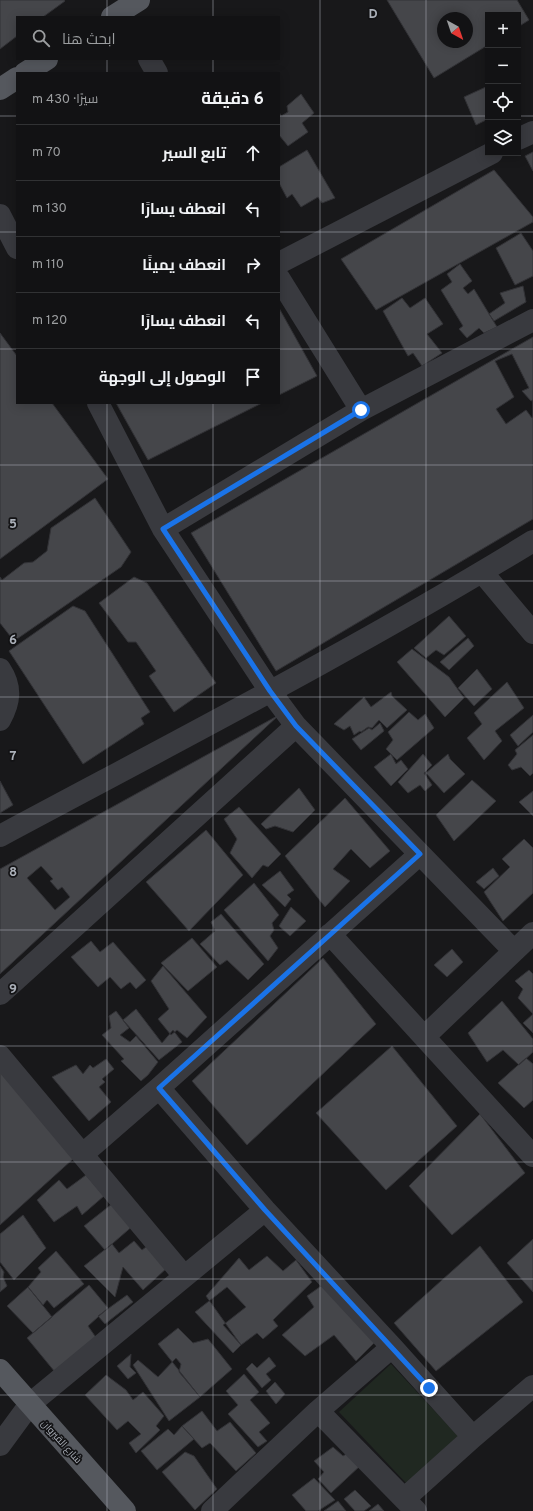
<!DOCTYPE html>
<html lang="ar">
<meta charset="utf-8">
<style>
body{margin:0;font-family:Overpass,Cairo,sans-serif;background:#1f2022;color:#f1f3f6;direction:rtl}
.controls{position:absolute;right:12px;top:12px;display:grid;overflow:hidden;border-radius:0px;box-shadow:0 2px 10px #0003}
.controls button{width:36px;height:36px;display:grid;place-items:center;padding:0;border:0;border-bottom:1px solid #313234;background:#121214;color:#f1f3f6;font:20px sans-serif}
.compass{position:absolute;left:437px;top:12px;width:36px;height:36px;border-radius:50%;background:#121214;box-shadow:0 2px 10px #0003;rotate:140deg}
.stop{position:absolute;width:12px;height:12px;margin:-9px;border:3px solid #1a73e8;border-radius:50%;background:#fff}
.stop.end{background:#1a73e8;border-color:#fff;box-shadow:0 1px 4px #0008}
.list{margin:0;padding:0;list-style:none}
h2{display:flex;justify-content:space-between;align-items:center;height:52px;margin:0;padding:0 16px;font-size:17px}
h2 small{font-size:13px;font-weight:400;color:#9c9ea0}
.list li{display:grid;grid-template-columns:26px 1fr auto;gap:12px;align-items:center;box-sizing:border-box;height:56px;padding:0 16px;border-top:1px solid #313234}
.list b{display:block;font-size:15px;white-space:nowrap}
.list em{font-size:13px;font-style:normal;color:#9c9ea0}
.icon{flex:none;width:22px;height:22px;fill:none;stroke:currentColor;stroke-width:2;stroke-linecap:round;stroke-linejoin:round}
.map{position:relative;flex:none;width:533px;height:1511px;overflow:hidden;direction:ltr}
.search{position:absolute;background:#121214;box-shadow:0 2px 10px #0003;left:16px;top:16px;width:264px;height:44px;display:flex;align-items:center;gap:10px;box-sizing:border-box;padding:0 14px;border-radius:0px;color:#9c9ea0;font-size:15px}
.panel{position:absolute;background:#121214;box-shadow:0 2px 10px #0003;left:16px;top:72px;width:264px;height:332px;border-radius:0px;direction:rtl}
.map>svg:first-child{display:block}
.green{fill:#202821}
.building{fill:#45464a;stroke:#323236;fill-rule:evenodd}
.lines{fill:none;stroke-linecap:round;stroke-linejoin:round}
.minor{stroke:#393a3f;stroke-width:22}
.major{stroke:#55585e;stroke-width:22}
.route{stroke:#1a73e8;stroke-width:5}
.grid{fill:none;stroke:#abb0b9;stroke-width:1;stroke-opacity:0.55}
.labels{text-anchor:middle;stroke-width:3.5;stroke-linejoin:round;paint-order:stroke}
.street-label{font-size:10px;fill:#abb0b9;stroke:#131315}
.grid-label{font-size:13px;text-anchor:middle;font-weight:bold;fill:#abb0b9;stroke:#131315;stroke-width:3.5;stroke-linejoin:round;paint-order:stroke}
</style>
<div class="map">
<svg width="533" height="1511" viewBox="0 0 533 1511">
<rect width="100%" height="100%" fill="#18181a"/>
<path class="green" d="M391,1364L458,1436L407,1484L339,1412Z"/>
<path class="building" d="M0,0H64L65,1L43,17H17V36L0,49Z
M387,0H517L529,20L518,27V15H488V45L434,78ZM443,18H467V42H443Z
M488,86V119L476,125L464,97Z
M301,94L314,113L302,123L308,132L288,146L279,135V112L281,116L288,112L287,106Z
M307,150L335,198L322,203L318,197L301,207L292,194L287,198L279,183V167Z
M533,152V171L525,156Z
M494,170L533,217V222L376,310L341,259Z
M521,233L533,251V276L515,285L496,248Z
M460,264L472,281L463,288L468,294L474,289L497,327L484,333L479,328L467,338L459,329L463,326L441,290L452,282L447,274Z
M523,286L526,302L494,321L489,314L505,303L500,293Z
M402,298L410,308L425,298L443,324L427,334L442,353L422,366L413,353L408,356L383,311Z
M279,308L317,376L279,395Z
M0,333L17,356V403H52L108,479L0,559Z
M533,337V519L276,671L191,533Z
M512,354L529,388L522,391L531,401L533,400V417L532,418L526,410L506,424L496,409L514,397L495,361Z
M116,403H262L148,460Z
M95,498L131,552L121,567L14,641L0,623V577L2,580L24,563L33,562L47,551L51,528Z
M134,577L147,583L216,683L174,712L149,676L156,671L136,642H128L99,603Z
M73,606L85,611L150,712L141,718L144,724L83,764L9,651Z
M449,616L466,636L444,655L436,650L426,658L414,648Z
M468,638L474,646L449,670L440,662Z
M412,649L449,677L464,698L445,717L397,662Z
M477,669L492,689L474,706L458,688Z
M507,682L524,708L495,731L502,741L484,760L467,738L482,724L474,713Z
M391,692L392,696L407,710L387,728L379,720L372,728L368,727L361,732L360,731L354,735L350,726L344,730L334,724L364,697L371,707Z
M409,712L418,720L425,714L434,728L397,760L386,749L393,740L388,732Z
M279,715L0,974V869Z
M533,715V732L518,746L510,735Z
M380,723L384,731L361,750L352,739L369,728L372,730Z
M533,735V773L530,776L521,767L512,770L508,765L517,754L515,750Z
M391,754L396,764L401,760L408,769L391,786L374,767Z
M423,754L432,765L424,773L432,785L425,791L420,785L408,793L398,782Z
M448,754L450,759L465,774L444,793L426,773Z
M472,780L496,801L454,841L436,815Z
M0,781L13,805L0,813Z
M299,788L315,810L293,832L275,826L266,829L261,824Z
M533,791V816L519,802Z
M345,798L390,851L370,868L351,849L333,869L350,881L325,907L285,856Z
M239,807L281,854L268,867L263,865L252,878L230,853L237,839L224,819Z
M206,830L243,875L189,931L146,882Z
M524,839L533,848V893L503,921L484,892L510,867L502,859Z
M41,866L53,879L50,881L58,890L62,887L70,897L55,910L27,878Z
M493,868L499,876L484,889L476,882Z
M280,871L294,890L287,895L291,899L285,907L262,885Z
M254,883L279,915L272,923L274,930L270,936L278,948L268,961L224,910Z
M291,907L306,921L290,936L279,926Z
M221,914L264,964L248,980L227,960L220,965L200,944L215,931L211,922Z
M192,938L217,967L188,991L161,963Z
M91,941L100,952L113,942L146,980L136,989L130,982L121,989L110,977L98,987L71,957Z
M452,949L463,962L447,977L434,965Z
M323,958L376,1024L247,1145L192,1081Z
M163,966L207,1017L187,1038L177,1030L171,1035L158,1019L169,1009L151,981Z
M529,970L533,974V1033L523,1023L533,1014L518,998L523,989L515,981Z
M502,1001L533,1039V1052L519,1065L503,1050L487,1062L468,1033Z
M136,1009L162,1043L173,1030L182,1042L159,1060L123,1020Z
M116,1011L129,1028L120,1035L130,1042L136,1036L158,1062L148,1075L141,1081L121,1061L124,1059L102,1035L111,1028L109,1016Z
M392,1046L457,1126L386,1190L316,1113Z
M526,1058L533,1064V1100L524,1108L498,1083Z
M106,1059L114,1069L102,1079L105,1082L99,1087L111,1102L89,1121L52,1077L76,1065L83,1074L90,1065L93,1068Z
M0,1069L73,1159L0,1225Z
M480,1114L525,1173L452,1235L409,1186Z
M86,1175L104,1196L82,1215L77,1206L54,1222L37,1200L59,1180L67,1189Z
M117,1200L135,1224L105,1250L84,1226Z
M23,1215L46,1248L14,1280L0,1262V1234Z
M533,1239V1292L507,1263Z
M134,1241L142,1250L150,1244L168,1267L143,1290L123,1267L115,1297L84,1266L112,1244L119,1253Z
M480,1246L523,1302L436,1371L394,1323Z
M56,1251L84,1284L54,1308L47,1300L43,1305L28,1287L41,1272L38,1268Z
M267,1256L283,1271L296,1260L312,1282L273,1320L278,1326L263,1339L257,1333L241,1345L206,1296L239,1258L249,1270Z
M0,1266L4,1272L3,1277L7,1286L0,1292Z
M324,1284L381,1336L356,1361L334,1335L305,1356L282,1335L314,1307L307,1296Z
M89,1285L108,1308L88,1326L97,1339L55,1372L27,1338Z
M28,1287L52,1317L33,1333L7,1306Z
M227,1287L246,1307L223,1325L241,1345L233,1353L195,1312Z
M127,1295L133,1302L105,1324L98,1316Z
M178,1328L193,1343L208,1339L232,1369L200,1397L158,1344Z
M131,1354L130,1367L136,1373L128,1379L117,1366Z
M269,1357L276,1366L266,1374L271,1380L262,1388L246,1369L252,1363L257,1368Z
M176,1358L181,1364L179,1372L200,1397L169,1421L133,1365L138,1360L158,1377Z
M244,1374L259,1392L250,1400L270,1423L259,1432L267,1441L258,1447L228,1414L238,1405L226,1391Z
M106,1375L126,1390L133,1400L143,1392L164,1416L156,1426L160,1430L136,1453L129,1443L141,1434L128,1421L117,1430L85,1395Z
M275,1382L285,1394L276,1404L266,1391Z
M202,1411L217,1431L230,1422L256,1453L236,1471L210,1443L202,1448L182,1426Z
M182,1426L194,1439L157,1470L141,1451L168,1429L174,1435Z
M333,1447L343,1456L348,1453L361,1465L331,1493L318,1479L324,1472L314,1461Z
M185,1452L194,1456L217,1489L195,1510L162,1472Z
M314,1478L335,1500L318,1511H306L292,1495Z
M355,1490L371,1506L364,1511H355L344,1499Z
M338,1501L346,1511H324Z
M378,1504L384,1511H369Z"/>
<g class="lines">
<path class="minor" d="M149,59L157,73
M518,139L533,132
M0,215L17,248
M279,263L492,153
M279,278L361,410
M98,403L163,529L270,691L296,726L514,951
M163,529L361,410L533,320
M482,572L533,633
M0,669C12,687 10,702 0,720
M0,836C179,740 360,647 533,541
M330,934L533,1156
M0,994L296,726
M424,1037L533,933
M0,1056L184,1276
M159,1088L265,1210L392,1347L473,1437
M83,1154L159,1088L420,854
M318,1411L416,1511
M0,1445L30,1404L265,1210
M404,1499L473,1437L533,1386
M212,1511L318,1411L392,1347"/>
<path class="major" d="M112,17L139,0
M25,73L47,59
M0,89L17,78
M0,1370L125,1511"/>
</g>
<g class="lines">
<path class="route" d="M361,410L163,529L270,691L296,726L420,854L159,1088L265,1210L429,1388"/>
</g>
<path class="grid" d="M107,0V17M213,0V17M320,0V1511M426,0V1511M107,59V73M213,59V73M0,116H17M279,116H488M518,116H533M0,232H17M279,232H533M0,349H17M279,349H533M107,403V1511M213,403V1511M0,465H533M0,581H533M0,697H533M0,814H533M0,930H533M0,1046H533M0,1162H533M0,1279H533M0,1395H533"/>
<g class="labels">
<g class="street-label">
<text transform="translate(62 1441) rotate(48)" y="4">شارع القيروان</text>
</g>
</g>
<g class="grid-label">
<text x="373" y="18">D</text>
<text x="13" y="528">5</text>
<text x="13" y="644">6</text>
<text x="13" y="760">7</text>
<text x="13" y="876">8</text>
<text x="13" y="993">9</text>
</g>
</svg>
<div class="controls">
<button>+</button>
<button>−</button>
<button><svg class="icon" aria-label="locate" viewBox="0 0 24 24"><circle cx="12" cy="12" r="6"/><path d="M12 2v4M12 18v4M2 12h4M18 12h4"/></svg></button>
<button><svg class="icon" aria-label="layers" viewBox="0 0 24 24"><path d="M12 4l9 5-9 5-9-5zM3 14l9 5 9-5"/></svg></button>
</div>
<svg class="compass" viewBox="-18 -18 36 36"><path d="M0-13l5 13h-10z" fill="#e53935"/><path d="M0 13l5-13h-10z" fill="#9c9ea0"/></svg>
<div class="stop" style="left:361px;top:410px"></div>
<div class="stop end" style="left:429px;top:1388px"></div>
<div class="search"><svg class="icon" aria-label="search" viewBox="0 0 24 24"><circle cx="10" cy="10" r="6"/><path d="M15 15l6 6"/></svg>ابحث هنا</div>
<section class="panel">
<h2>6 دقيقة<small>سيرًا · 430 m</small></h2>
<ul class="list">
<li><svg class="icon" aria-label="ahead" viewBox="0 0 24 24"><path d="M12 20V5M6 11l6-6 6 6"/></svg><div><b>تابع السير</b></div><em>70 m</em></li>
<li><svg class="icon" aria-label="left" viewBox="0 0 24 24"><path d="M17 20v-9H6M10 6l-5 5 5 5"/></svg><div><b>انعطف يسارًا</b></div><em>130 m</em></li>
<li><svg class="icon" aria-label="right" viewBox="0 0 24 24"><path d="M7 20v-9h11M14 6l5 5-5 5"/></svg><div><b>انعطف يمينًا</b></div><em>110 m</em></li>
<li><svg class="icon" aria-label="left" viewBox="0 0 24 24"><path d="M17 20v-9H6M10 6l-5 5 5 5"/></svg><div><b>انعطف يسارًا</b></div><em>120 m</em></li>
<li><svg class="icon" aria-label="arrive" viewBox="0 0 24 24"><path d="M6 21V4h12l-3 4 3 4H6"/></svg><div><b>الوصول إلى الوجهة</b></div></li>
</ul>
</section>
</div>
